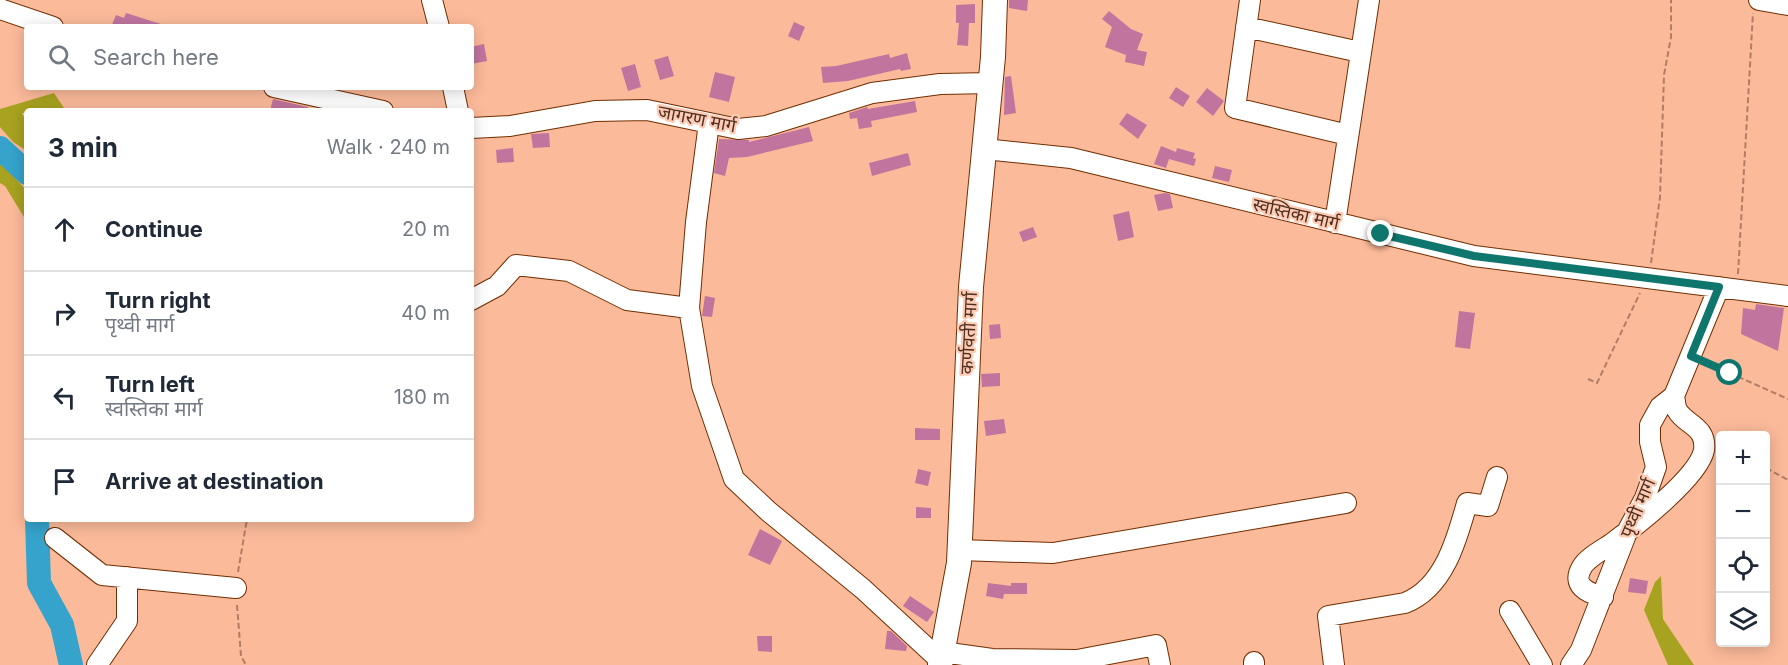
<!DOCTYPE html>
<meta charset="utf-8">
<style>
body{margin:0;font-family:Inter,"Noto Sans Devanagari",sans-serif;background:#f2f2f3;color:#1f2937}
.controls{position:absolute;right:18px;bottom:18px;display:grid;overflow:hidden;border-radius:6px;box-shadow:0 3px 15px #0003}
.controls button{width:54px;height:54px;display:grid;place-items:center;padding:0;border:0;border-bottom:2px solid #e0e1e3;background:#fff;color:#1f2937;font:30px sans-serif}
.stop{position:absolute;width:18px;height:18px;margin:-14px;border:4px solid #0f766e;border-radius:50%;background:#fff}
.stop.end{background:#0f766e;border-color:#fff;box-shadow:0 2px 6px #0008}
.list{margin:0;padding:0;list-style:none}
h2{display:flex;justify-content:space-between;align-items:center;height:78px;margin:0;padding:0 24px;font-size:26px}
h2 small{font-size:20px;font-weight:400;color:#747a83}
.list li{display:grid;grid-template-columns:39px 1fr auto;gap:18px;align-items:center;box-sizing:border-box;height:84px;padding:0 24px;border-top:2px solid #e0e1e3}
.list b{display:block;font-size:22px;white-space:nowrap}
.list p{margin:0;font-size:20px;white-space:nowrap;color:#747a83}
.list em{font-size:20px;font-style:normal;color:#747a83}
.icon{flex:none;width:33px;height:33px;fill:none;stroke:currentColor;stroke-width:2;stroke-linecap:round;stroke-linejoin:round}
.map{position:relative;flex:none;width:1788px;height:665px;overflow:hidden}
.search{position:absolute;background:#fff;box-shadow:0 3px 15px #0003;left:24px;top:24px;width:450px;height:66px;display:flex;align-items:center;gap:15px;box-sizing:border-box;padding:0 21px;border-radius:6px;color:#747a83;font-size:22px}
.panel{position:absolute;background:#fff;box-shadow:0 3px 15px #0003;left:24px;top:108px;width:450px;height:414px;border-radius:6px}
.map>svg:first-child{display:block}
.forest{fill:#a7a21f}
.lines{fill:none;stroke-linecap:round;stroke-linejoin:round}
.river{stroke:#35a3cb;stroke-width:24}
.building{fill:#c1759e}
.minor-casing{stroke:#722e00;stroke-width:22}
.major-casing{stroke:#722e00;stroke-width:26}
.path{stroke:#b17e65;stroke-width:2;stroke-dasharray:6 3;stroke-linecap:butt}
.minor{stroke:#fff;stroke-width:20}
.major{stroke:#fff;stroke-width:24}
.route{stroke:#0f766e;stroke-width:8}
.labels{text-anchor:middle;stroke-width:4.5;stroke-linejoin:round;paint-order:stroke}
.street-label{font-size:18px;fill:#4f2f1f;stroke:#fdcbb4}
</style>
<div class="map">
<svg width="1788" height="665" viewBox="0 0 1788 665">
<rect width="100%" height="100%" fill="#fbba9a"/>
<path class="forest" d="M54,93L66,111L22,113L27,123V151L13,142L0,127V109Z
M0,162L27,191V222L5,186L0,183Z
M1661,576L1663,619L1694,665H1668L1644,610L1655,582Z"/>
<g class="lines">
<path class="river" d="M0,148L27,173
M37,519L39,583L62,625L71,665"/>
</g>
<path class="building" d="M1009,0H1028L1027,11L1009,8Z
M975,4V23H969L968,46L957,45L959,23H956V5Z
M1109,11L1131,29L1143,34L1137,50L1147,52L1144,66L1125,62L1126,55L1105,47L1112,27L1102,19Z
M126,13L164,25V27H111L116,15L124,18Z
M794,22L805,27L799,41L788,36Z
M484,44L487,61L471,64V47Z
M907,53L911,69L901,71L900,69L848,81L823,83L821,67L836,66L889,54L890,58Z
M668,56L674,76L660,80L654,60Z
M635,64L641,87L628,91L621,68Z
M715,72L735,77L729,102L709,97Z
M1011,76L1016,113L1004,115L1005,77Z
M1176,87L1190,96L1183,107L1169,98Z
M1207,88L1224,101L1213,116L1196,102Z
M273,99L308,107V111H270Z
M915,101L917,112L871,121L872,127L859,129L857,118L850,119L849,113L867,107L868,109Z
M1127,113L1147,125L1138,139L1119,124Z
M809,127L813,141L747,157L729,158L725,176L714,173L719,139L749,140V142Z
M549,133L550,147L533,148L531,134Z
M1161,146L1176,152L1177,148L1195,153L1193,158L1196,159L1194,166L1169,159L1166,168L1154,164Z
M513,148L514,162L497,163L496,150Z
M908,153L911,165L872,176L869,163Z
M1215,166L1232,170L1229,182L1212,178Z
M1165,193L1170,194L1173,208L1158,211L1154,195Z
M1129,211L1134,237L1118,241L1113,215Z
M1033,227L1037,237L1023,242L1019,232Z
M705,296L715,298L712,317L702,316Z
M1756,304L1784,308L1778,351L1741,334L1743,308L1755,310Z
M1459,311L1475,313L1470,349L1455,347Z
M1000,324L1001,338L990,339L989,325Z
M1000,373V386L982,387L981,374Z
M1004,419L1006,433L986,436L984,421Z
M915,428L940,429V440H915Z
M918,469L931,472L928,486L915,483Z
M916,507L931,508V518H916Z
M760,529L782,541L770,565L748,555Z
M1630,578L1648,581L1646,594L1628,592Z
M988,583L1011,586V583H1027V594H1004L1003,599L986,596Z
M910,596L934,612L927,622L903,606Z
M887,631H891L907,646L906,651L885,649Z
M757,636H772V652L758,651Z"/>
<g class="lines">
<defs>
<path id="minor" d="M432,0L439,27
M1250,0L1235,108L1348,135
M1759,0L1788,5
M0,9L53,27
M1246,27L1360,52
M274,87L383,111
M453,87L458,111
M709,123L696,222L689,308L702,386L734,479L768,511L863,589L940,660
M471,128L510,126L595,111L647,110L738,129L766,126L872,93L940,84L991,83
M984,149L1071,158L1474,256L1788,296
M1335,223L1369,0
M471,300L497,286L516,265L569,271L627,300L689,308
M55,538L102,575L236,588
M959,550L1053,553L1346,503
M1603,597C1587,593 1571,585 1582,567C1587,558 1602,550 1611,544C1634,527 1699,477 1704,450C1707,426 1685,425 1677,410C1675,406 1675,400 1674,396
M1510,611L1542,665
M942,652L992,659L1077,660L1156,645L1160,665
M1254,662V665
M97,665L127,621V577
M1334,665L1328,616L1405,603C1444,588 1457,539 1467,503L1488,506L1497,477
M1571,665L1581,650L1627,532L1645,498L1656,467L1650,442V425L1660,407L1674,396L1719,287"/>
<path id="major" d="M940,665L959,563L971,287L993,57L995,0"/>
</defs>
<use href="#minor" class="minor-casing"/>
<use href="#major" class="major-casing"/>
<path class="path" d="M1651,263L1660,197L1664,75L1671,37V0
M1738,274L1753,13
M1705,362L1788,399
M1588,379L1597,383L1640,293
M1766,468L1788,480
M238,572L247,519
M237,605L241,656L246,665"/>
<use href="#minor" class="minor"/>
<use href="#major" class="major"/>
</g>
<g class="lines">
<path class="route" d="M1381,234L1474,256L1719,287L1691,356L1730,373"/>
</g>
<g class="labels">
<g class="street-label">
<text transform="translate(697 119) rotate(11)" y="6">जागरण मार्ग</text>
<text transform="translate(1296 214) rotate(13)" y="6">स्वस्तिका मार्ग</text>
<text transform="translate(969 333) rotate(-87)" y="6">कर्णवती मार्ग</text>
<text transform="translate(1638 508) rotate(-67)" y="6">पृथ्वी मार्ग</text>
</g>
</g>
</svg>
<div class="controls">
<button>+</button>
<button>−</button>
<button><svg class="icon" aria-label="locate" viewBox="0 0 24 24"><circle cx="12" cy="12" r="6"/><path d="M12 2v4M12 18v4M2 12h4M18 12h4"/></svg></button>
<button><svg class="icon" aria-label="layers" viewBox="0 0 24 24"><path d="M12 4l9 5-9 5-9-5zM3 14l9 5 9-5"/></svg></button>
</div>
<div class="stop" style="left:1730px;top:373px"></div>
<div class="stop end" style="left:1381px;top:234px"></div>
<div class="search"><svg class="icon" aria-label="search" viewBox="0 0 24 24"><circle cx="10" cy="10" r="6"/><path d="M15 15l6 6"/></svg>Search here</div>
<section class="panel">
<h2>3 min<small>Walk · 240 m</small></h2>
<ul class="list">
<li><svg class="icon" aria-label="ahead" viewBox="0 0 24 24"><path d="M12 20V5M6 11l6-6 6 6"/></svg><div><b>Continue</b></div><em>20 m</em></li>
<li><svg class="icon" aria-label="right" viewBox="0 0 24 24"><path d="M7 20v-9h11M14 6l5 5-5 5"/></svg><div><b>Turn right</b><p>पृथ्वी मार्ग</p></div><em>40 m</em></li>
<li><svg class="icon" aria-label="left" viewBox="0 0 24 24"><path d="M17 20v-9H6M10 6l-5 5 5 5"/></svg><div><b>Turn left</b><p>स्वस्तिका मार्ग</p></div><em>180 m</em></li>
<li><svg class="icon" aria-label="arrive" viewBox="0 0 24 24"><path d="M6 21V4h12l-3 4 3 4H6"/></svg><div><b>Arrive at destination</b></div></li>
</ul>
</section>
</div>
